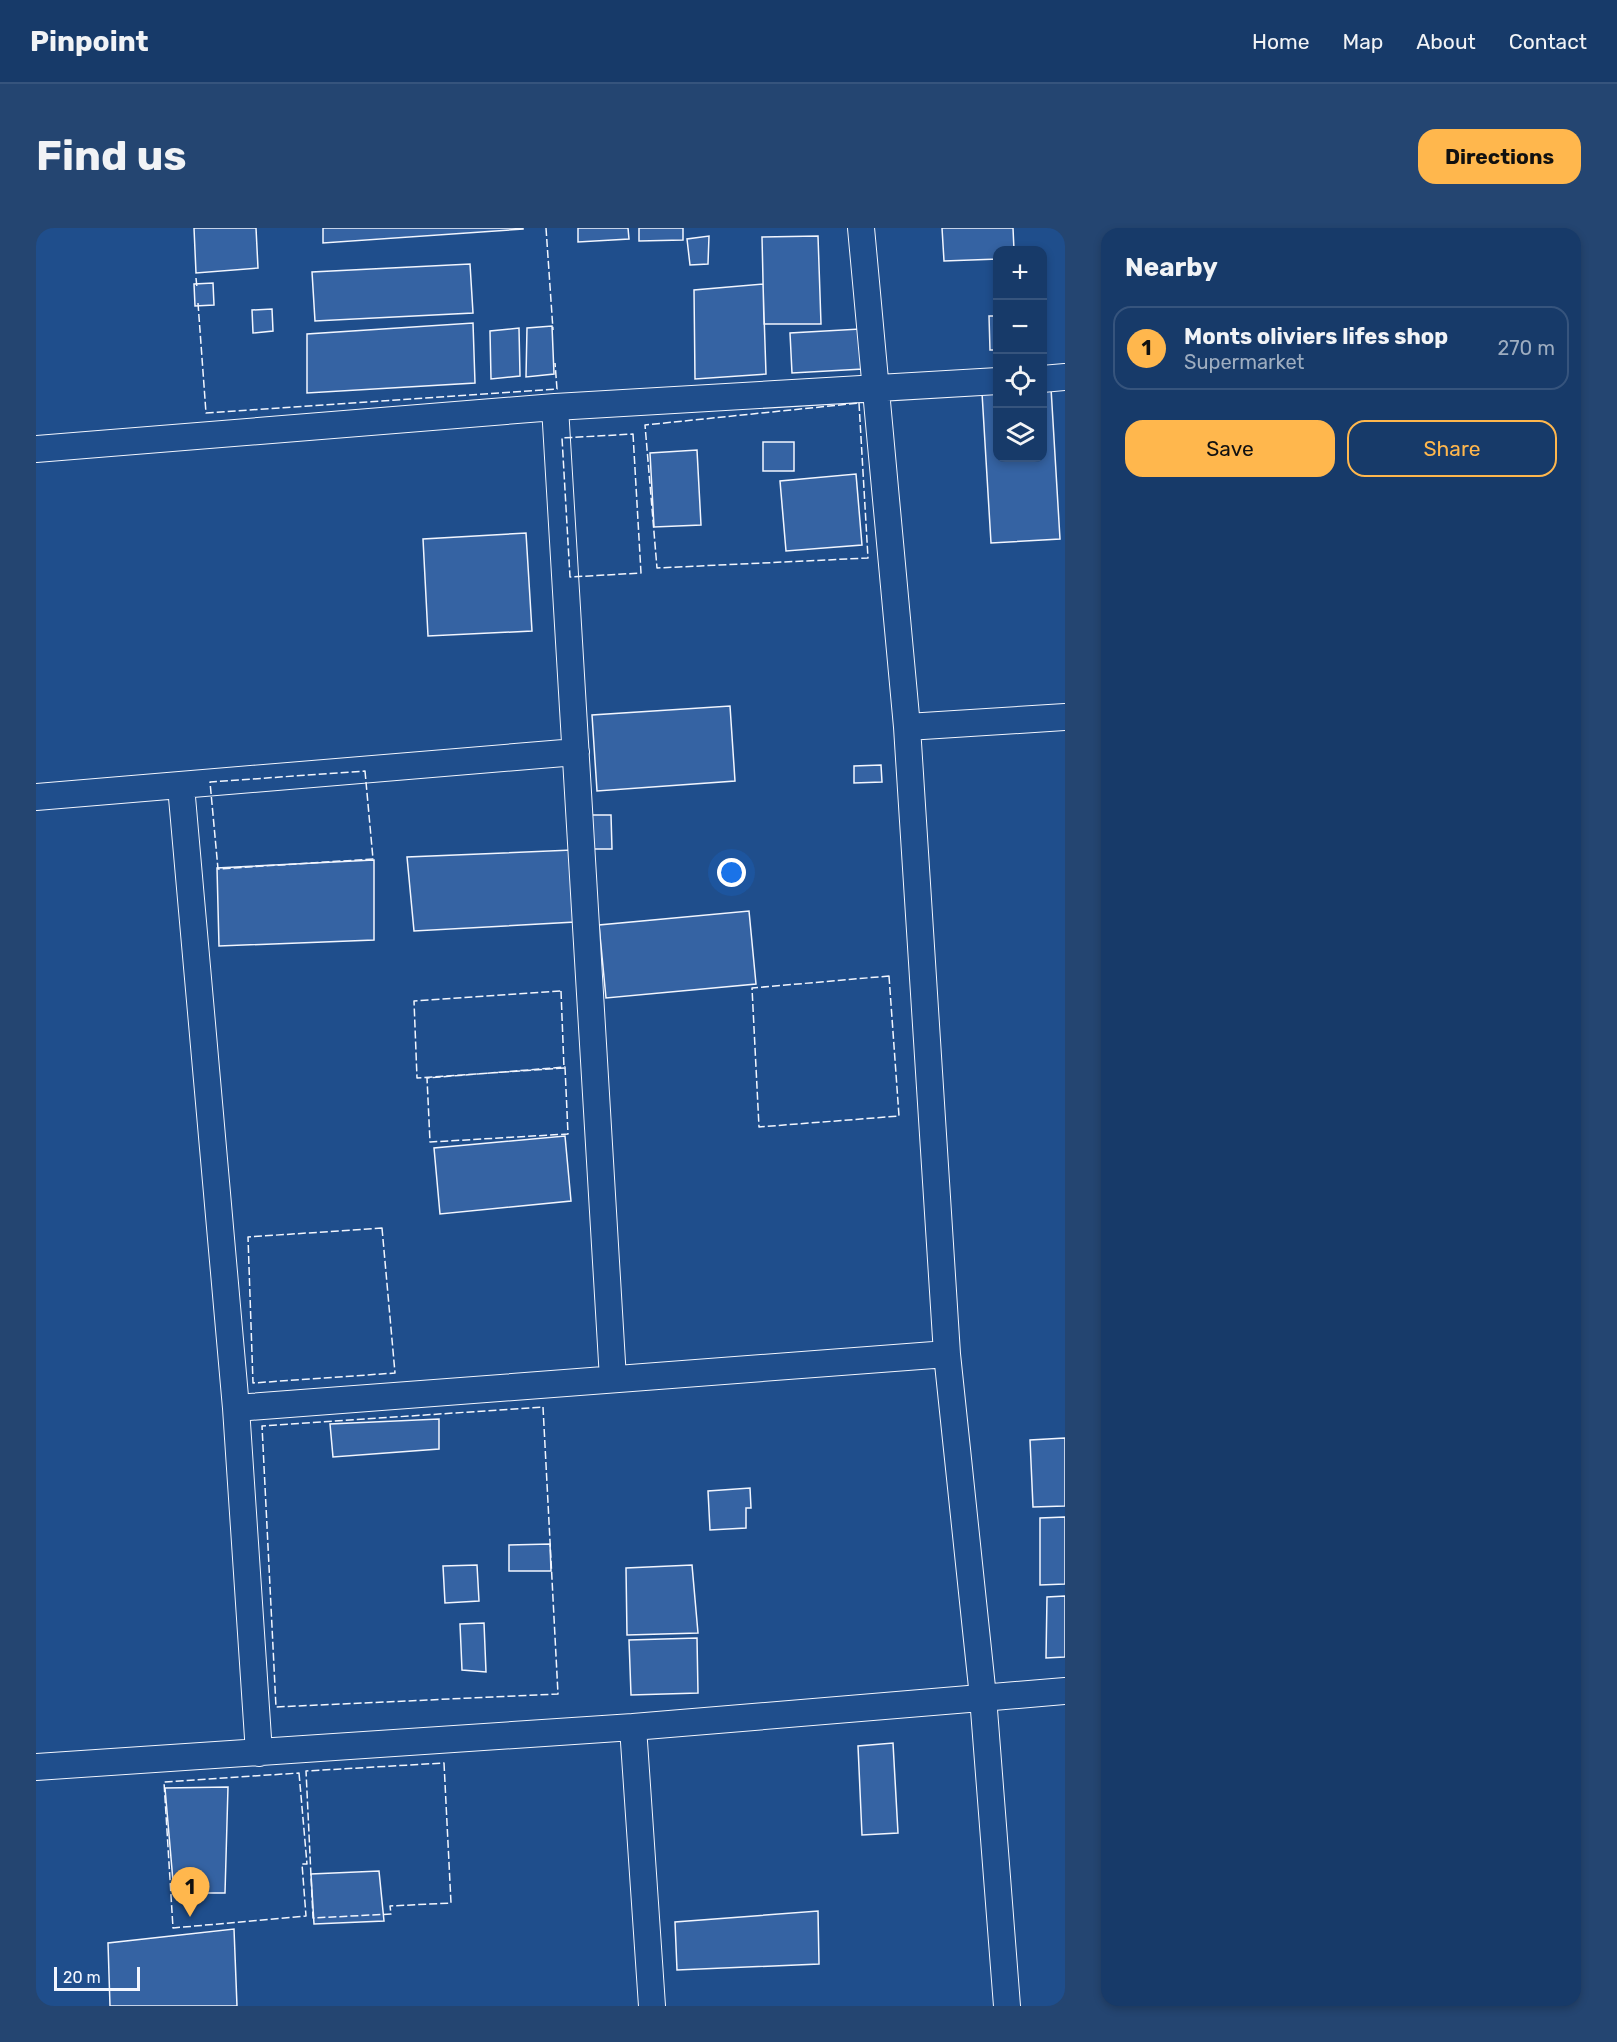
<!DOCTYPE html>
<meta charset="utf-8">
<style>
body{margin:0;font-family:Rubik,sans-serif;background:#244571;color:#f1f3f6}
.controls{position:absolute;right:18px;top:18px;display:grid;overflow:hidden;border-radius:12px;box-shadow:0 3px 9px #0003}
.controls button{width:54px;height:54px;display:grid;place-items:center;padding:0;border:0;border-bottom:2px solid #36547d;background:#173a69;color:#f1f3f6;font:30px sans-serif}
.scale{position:absolute;left:18px;bottom:15px;width:86px;box-sizing:border-box;padding-left:6px;border:3px solid #f2f6ff;border-top:0;font-size:16px;line-height:21px;white-space:nowrap;color:#f2f6ff;-webkit-text-stroke:4px #1f4e8c;paint-order:stroke}
.you{position:absolute;left:696px;top:645px;width:21px;height:21px;margin:-15px;border:4px solid #fff;border-radius:50%;background:#1a73e8;box-shadow:0 0 0 9px #1a73e833}
.badge{display:grid;place-items:center;width:39px;height:39px;border-radius:50%;background:#ffb74d;color:#111;font-size:20px;font-weight:700}
.pin{position:absolute;translate:-50% -50px;filter:drop-shadow(0 2px 3px #0008)}
.pin::after{content:'';position:absolute;top:32px;width:21px;height:18px;background:inherit;clip-path:polygon(0 0,100% 0,50% 100%)}
.list{margin:0;padding:0;list-style:none}
h2{display:flex;justify-content:space-between;align-items:center;height:78px;margin:0;padding:0 24px;font-size:26px}
h2 small{font-size:20px;font-weight:400;color:#9eadc0}
.list li{display:grid;grid-template-columns:39px 1fr auto;gap:18px;align-items:center;box-sizing:border-box;height:84px;margin:0 12px 12px;padding:0 12px;border:2px solid #36547d;border-radius:18px}
.list b{display:block;font-size:22px;white-space:nowrap}
.list p{margin:0;font-size:20px;white-space:nowrap;color:#9eadc0}
.list em{font-size:20px;font-style:normal;color:#9eadc0}
.actions{display:flex;gap:12px;padding:18px 24px}
.actions a{flex:1;padding:14px 0;border:2px solid #ffb74d;border-radius:18px;text-align:center;font-size:21px;color:#ffb74d}
.actions .main{background:#ffb74d;color:#111}
.icon{flex:none;width:33px;height:33px;fill:none;stroke:currentColor;stroke-width:2;stroke-linecap:round;stroke-linejoin:round}
.map{position:relative;flex:none;width:1029px;height:1778px;overflow:hidden;border-radius:18px}
header{display:flex;align-items:center;gap:36px;box-sizing:border-box;height:84px;padding:0 30px;background:#173a69;border-bottom:2px solid #36547d}
header strong{font-size:28px}
nav{display:flex;gap:33px;margin-inline-start:auto;font-size:21px}
.intro{display:flex;align-items:center;justify-content:space-between;box-sizing:border-box;height:144px;padding:0 36px}
h1{margin:0;font-size:42px}
.button{padding:15px 27px;border-radius:18px;background:#ffb74d;color:#111;font-size:21px;font-weight:700}
main{display:flex;gap:36px;padding:0 36px}
aside{flex:1;background:#173a69;border-radius:18px;box-shadow:0 3px 9px #0003}
.map>svg:first-child{display:block}
.building{fill:#3563a3;stroke:#f2f6ff;stroke-width:1.5}
.lines{fill:none;stroke-linecap:round;stroke-linejoin:round}
.street-casing{stroke:#f2f6ff;stroke-width:28}
.street{stroke:#1f4e8c;stroke-width:26}
.fence{stroke:#f2f6ff;stroke-width:1.5;stroke-dasharray:8 3;stroke-linecap:butt}
</style>
<header>
<strong>Pinpoint</strong>
<nav><a>Home</a><a>Map</a><a>About</a><a>Contact</a></nav>
</header>
<div class="intro"><h1>Find us</h1><a class="button">Directions</a></div>
<main>
<div class="map">
<svg width="1029" height="1778" viewBox="0 0 1029 1778">
<rect width="100%" height="100%" fill="#1f4e8c"/>
<path class="building" d="M158,0H220L222,40L160,45Z
M287,0H487V1L287,15Z
M542,0H592L593,11L542,14Z
M603,0H647V12L603,13Z
M906,0H977L978,22H962V31L908,33Z
M673,8L672,36L654,37L651,11Z
M782,8L785,96H728L726,9Z
M434,36L437,85L279,93L276,44Z
M177,55L178,77L159,78L158,56Z
M727,56L730,146L659,151L658,62Z
M236,81L237,103L217,105L216,82Z
M953,88H962V122H954Z
M437,95L439,155L271,165V106Z
M516,98L518,146L490,149L491,100Z
M483,100L484,148L455,151L454,103Z
M824,101L827,141L756,145L754,105Z
M1015,160L1024,311L955,315L946,165L962,164V230H1006V161Z
M727,214H758V243H727Z
M661,222L665,297L618,299L614,225Z
M820,246L826,317L750,323L744,253Z
M490,305L496,403L392,408L387,311Z
M694,478L699,553L561,563L556,487Z
M845,537L846,554L818,555V538Z
M556,587H575L576,621H556Z
M536,622L539,694L378,703L371,629Z
M338,632V712L183,718L181,640Z
M713,683L720,756L570,770L563,697Z
M529,908L535,973L404,986L398,920Z
M403,1191V1221L297,1229L294,1196Z
M1029,1210V1278L997,1279L994,1212Z
M714,1260L715,1280H710V1300L674,1302L672,1263Z
M1029,1289V1356L1004,1357V1290Z
M514,1316L515,1343H473V1317Z
M441,1337L443,1373L409,1375L407,1338Z
M656,1337L662,1405L591,1407L590,1340Z
M1029,1368V1429L1010,1430L1011,1369Z
M448,1395L450,1444L426,1442L424,1396Z
M661,1410L662,1465L595,1467L593,1412Z
M857,1515L862,1605L826,1607L822,1518Z
M192,1559L189,1665H138L129,1560Z
M343,1643L348,1693L278,1696L275,1646Z
M782,1683L783,1736L641,1742L639,1694Z
M198,1701L201,1778H74L72,1715Z"/>
<g class="lines">
<defs>
<path id="street" d="M825,0L871,499L911,1126L947,1469L971,1778
M1006,151L1029,149
M519,179L577,1151
M0,221L519,179L962,153
M871,499L1029,489
M145,558L200,1180L223,1525
M0,569L540,524
M200,1180L911,1126
M597,1499L616,1778
M0,1539L597,1499L1029,1463"/>
</defs>
<use href="#street" class="street-casing"/>
<use href="#street" class="street"/>
<path class="fence" d="M510,0L517,102
M160,50L161,60
M162,75L170,185L521,161L519,135
M823,175L832,330L621,340L609,197Z
M597,206L605,345L534,349L526,210Z
M329,543L337,631L182,641L174,554Z
M853,748L863,888L723,899L716,760Z
M525,763L528,840L381,850L378,773Z
M529,839L532,906L394,914L391,850Z
M346,1000L359,1145L217,1155L212,1009Z
M507,1179L522,1466L240,1479L226,1198Z
M408,1535L415,1675L354,1678L355,1686L277,1690L270,1543Z
M263,1545L271,1636H266L270,1688L137,1700L128,1554Z"/>
</g>
</svg>
<div class="controls">
<button>+</button>
<button>−</button>
<button><svg class="icon" aria-label="locate" viewBox="0 0 24 24"><circle cx="12" cy="12" r="6"/><path d="M12 2v4M12 18v4M2 12h4M18 12h4"/></svg></button>
<button><svg class="icon" aria-label="layers" viewBox="0 0 24 24"><path d="M12 4l9 5-9 5-9-5zM3 14l9 5 9-5"/></svg></button>
</div>
<div class="scale">20 m</div>
<div class="you"></div>
<div class="pin badge" style="left:154px;top:1689px">1</div>
</div>
<aside>
<h2>Nearby<small></small></h2>
<ul class="list">
<li><span class="badge">1</span><div><b>Monts oliviers lifes shop</b><p>Supermarket</p></div><em>270 m</em></li>
</ul>
<div class="actions"><a class="main">Save</a><a>Share</a></div>
</aside>
</main>
